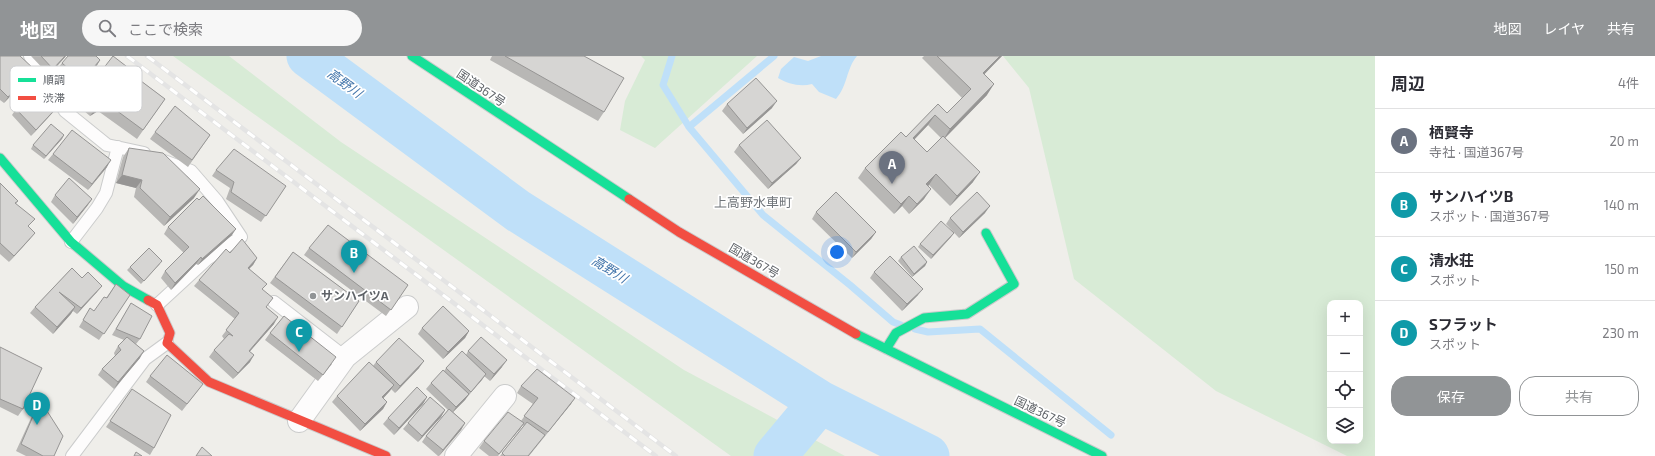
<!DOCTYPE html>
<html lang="ja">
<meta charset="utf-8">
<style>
body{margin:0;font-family:"Exo 2","Noto Sans JP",sans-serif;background:#f7f7f7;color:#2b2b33}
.controls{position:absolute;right:12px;bottom:12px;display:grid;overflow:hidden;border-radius:8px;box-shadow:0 4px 16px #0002}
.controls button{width:36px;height:36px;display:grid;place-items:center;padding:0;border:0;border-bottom:1px solid #e1e1e2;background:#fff;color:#2b2b33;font:20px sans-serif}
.you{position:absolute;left:837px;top:196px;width:14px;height:14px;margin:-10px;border:3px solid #fff;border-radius:50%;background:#1a73e8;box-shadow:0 0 0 6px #1a73e833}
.badge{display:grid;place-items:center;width:26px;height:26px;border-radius:50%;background:#919496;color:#fff;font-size:13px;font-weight:700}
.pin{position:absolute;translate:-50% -33px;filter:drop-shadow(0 1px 2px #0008)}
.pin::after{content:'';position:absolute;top:21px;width:14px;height:12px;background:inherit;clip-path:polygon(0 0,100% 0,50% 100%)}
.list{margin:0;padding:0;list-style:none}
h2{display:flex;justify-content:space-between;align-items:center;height:52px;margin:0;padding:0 16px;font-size:17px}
h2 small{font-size:13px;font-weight:400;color:#7c7c81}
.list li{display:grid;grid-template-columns:26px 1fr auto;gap:12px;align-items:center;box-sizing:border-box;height:64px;padding:0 16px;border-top:1px solid #e1e1e2}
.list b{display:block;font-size:15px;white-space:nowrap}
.list p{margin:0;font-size:13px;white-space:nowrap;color:#7c7c81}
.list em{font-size:13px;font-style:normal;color:#7c7c81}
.actions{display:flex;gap:8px;padding:12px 16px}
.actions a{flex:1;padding:9px 0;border:1px solid #919496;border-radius:16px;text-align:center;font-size:14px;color:#919496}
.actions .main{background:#919496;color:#fff}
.icon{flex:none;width:22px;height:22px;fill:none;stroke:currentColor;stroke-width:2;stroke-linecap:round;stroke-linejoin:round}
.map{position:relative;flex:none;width:1375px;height:400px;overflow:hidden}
header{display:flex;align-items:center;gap:24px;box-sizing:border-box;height:56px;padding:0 20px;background:#919496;color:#fff}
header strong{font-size:19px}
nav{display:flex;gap:22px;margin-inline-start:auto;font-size:14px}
.search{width:280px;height:36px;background:#f7f7f7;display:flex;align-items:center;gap:10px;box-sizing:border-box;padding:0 14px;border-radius:22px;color:#7c7c81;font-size:15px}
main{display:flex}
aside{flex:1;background:#fff}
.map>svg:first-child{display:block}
.green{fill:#d8ebd6;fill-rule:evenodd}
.water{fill:#bfe0f9}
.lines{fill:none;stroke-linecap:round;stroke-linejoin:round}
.stream{stroke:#bfe0f9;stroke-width:7}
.river{stroke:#bfe0f9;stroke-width:43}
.lane-casing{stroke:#cbcccc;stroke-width:14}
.street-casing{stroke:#cbcccc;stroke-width:24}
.fast-casing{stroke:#cacacb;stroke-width:11}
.jam-casing{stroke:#cacacb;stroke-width:11}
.lane{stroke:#fdfcfc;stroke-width:12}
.street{stroke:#fdfcfc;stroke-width:22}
.fast{stroke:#16e098;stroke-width:9}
.jam{stroke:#f24e42;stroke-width:9}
.rail-casing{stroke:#e4e4e4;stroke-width:4.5}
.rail{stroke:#fff;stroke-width:3;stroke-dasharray:9;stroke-linecap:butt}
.wall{fill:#b8b7b5;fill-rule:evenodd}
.shaded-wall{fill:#969594}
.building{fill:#d6d5d3;stroke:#969594}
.poi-dot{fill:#919496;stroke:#fff;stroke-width:1.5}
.labels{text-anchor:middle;stroke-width:3.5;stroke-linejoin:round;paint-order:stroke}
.street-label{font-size:12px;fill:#5f6368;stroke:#fff}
.poi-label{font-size:12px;font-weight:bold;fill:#5f6368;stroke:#fff;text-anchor:start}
.water-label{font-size:13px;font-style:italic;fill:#4174aa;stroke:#fff}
.neighbourhood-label{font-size:13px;fill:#70757a;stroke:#fff}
.key{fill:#fff;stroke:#cfd0d2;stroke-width:1}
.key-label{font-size:11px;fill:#5f6368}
</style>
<header>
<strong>地図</strong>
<div class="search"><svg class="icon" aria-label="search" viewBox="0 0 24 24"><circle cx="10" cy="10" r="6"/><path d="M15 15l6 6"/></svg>ここで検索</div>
<nav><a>地図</a><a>レイヤ</a><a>共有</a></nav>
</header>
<main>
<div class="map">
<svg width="1375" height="400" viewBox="0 0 1375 400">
<rect width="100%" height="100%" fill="#efeeea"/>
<path class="green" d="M173,0H229L341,86L684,314L845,400H731Z
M641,0H757L655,92L620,74L625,45L645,4Z
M1003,0H1375V400H1347L1216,335L1074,223L1029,32ZM1330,247H1360V385H1330Z"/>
<path class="water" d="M821,0H857C846,13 848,29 836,43L819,36L812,28C800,31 788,28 778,22L781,13L794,1L808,5Z"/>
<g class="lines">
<path class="stream" d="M672,0L663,29L689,71L763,159L850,229L893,266L901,269
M689,71L774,0
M915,273L928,276L980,273L1111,379"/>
<path class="river" d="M308,0L518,155L820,346L928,400
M775,400L820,346"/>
<defs>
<path id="lane" d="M30,0L65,55L107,89L144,97
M71,186L97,152L106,137L118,91
M274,246L345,301
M157,249L207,203L241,181L217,145L191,115L161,104
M72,400L145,303L167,287"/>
<path id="street" d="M299,365L345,301L407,251
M456,400L505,340"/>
<path id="fast" d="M412,0L629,143
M0,102L71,186L123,230L148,244
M856,278L1102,400
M886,293L896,277L924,262L967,258L1014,228L986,177"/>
<path id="jam" d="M629,143L679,176L856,278
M148,244L157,249L170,277L167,287L209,326L386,400"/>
</defs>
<use href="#lane" class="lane-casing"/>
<use href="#street" class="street-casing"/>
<use href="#fast" class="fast-casing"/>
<use href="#jam" class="jam-casing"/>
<use href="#lane" class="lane"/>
<use href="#street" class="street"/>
<use href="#fast" class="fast"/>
<use href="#jam" class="jam"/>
<defs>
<path id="rail" d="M127,0L656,400
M147,0L676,400"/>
</defs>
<use href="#rail" class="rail-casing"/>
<use href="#rail" class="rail"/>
</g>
<path class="wall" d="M0,0L34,13L29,20L4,47L0,44Z
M31,0H66L49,19Z
M492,0H584L604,56L598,65L490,4Z
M924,0H1002L984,18L987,39L945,82L973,126L950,150L929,129L928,130L924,143L909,158L902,150L894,158L858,122L865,112L906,81L938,48L947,57L962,42L922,2ZM928,69L941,82L927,96L914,84Z
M100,4L96,11L77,31L57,13L62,7Z
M133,19L165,43L137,83L98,55L90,60L76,48L82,40Z
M727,48L772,52L743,78L722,55Z
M16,53H56L31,80L12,59Z
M155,76L210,79L188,111L150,83Z
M64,79L44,103L31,93L33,89Z
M739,89L801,102L796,108L768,133L734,96Z
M129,92L194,142L164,170L134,141L136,132L116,127L123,101Z
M53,98L107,111L88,134L48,104Z
M216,114L286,130L261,166L226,143L230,132L212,120Z
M0,127L18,145L16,148L29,171L30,183L9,206L0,198Z
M55,139L92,143L73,168L51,146Z
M816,156L876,176L871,183L852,202L812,163Z
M985,157L959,182L946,168L950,162Z
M168,171L232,179L198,209L196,208L171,234L161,222L165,215L184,197L164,178Z
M951,181L931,203L918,191L920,188Z
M309,192L408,229L386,260L304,199Z
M293,196L359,245L337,278L270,227Z
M230,197L257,202L253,209L249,212L263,234L267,251L274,268L250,295V306L233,323L209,301L214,294L224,283L222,280L235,263L194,230L199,224Z
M901,201L927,206L925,210L912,221L898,205Z
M160,208L141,228L127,214L130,211Z
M72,212L97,236L77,258L73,255L53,278L30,257L35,251Z
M874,216L918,239L902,255L870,222Z
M116,228L130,239L99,284L79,271L90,252L94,255L106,242Z
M131,247L140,283L136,288L140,302L114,333L98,319L102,313L115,300L114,297L118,290L124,284L112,279L127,254Z
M422,272L469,275L465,282L443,303L418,278Z
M270,277L332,308L318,325L265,284Z
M0,291L23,353L18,360L0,351Z
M468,295L502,311L490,325L484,320L465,344L453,356L465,367L461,374L439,400H438L422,386L426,380L448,354L426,333L431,327L444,315L446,312L466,299Z
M376,306L419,312L395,337L391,333L383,342L387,346L383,353L360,375L332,346L337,340L373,310Z
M150,320L203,328L182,355L146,326Z
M521,330L571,348L529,400H500L524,370L523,369L498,400H489L479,392L484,385L521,365L533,348L517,337Z
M132,333L154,392L150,399L106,371Z
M427,341L423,348L394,379L383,368L388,362Z
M40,344L54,400H26L16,395L36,351Z
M445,354L441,361L418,386L403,373L408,367Z"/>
<path class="shaded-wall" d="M65,0H66L49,19L53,13Z
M1000,0H1002L999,3L976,27L983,17Z
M100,4L96,11L77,31L82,25Z
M34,13L29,20L4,47L8,41Z
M994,28L987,39L943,84L950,73Z
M777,45L772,52L743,78L747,72Z
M105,46L98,55L90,60L96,52Z
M61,47L56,53L31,80L36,74Z
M935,59L928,69L906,92L913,82Z
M64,79L62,83L44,103L46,100Z
M801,102L796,108L768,133L772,127Z
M111,104L107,111L88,134L92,128Z
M980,116L973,126L950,150L957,140Z
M936,118L929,129L919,139L926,128Z
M122,119L142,124L136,132L116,127Z
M200,133L194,142L164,170L170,161Z
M931,133L924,143L909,158L917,148Z
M909,140L902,150L894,158L901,148Z
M92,143L88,149L73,168L77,161Z
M990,150L985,157L959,182L963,176Z
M236,173L232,179L198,209L202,203Z
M876,176L871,183L852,202L856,196Z
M35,177L30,183L9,206L14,200Z
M954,177L951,181L931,203L933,199Z
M201,201L196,208L171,234L175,227Z
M257,202L253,209L244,218L248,212Z
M927,206L925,210L912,221L914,218Z
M102,230L97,236L77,258L81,252Z
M923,233L918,239L902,255L907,248Z
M75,251L71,258L53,278L57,271Z
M278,261L274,268L245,301L249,295Z
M469,275L465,282L443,303L448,296Z
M144,295L140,302L114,333L118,326Z
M254,299L250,306L233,323L238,317Z
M507,304L502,311L490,325L494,318Z
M424,305L419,312L395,337L400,330Z
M486,318L482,324L466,342Z
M394,329L390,335L378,348L382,341Z
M469,338L465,344L452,357L456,351Z
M427,341L423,348L394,379L399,372Z
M575,342L571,348L543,382L548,376Z
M387,346L383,353L360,375L365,368Z
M445,354L441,361L418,386L422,380Z
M465,367L461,374L439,400L443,394Z
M524,367L520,373L497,400Z"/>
<path class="building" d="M0,0H20L34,13L8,41L0,33Z
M41,0H65L53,13Z
M68,0H96L100,4L82,25L62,7Z
M113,0L135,17L133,19L165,43L143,74L105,46L96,52L82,40Z
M505,0H584L624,22L604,56Z
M937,0H1000L983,17L994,28L950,73L935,59L913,82L927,96L943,80L980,116L957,140L936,118L926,128L931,133L917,148L909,140L901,148L865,112L901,76L906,81L938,48L947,57L971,33Z
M756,22L777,45L747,72L727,48Z
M40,27L61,47L36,74L16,53Z
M175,50L210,79L192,104L155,76Z
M767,64L801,102L772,127L739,89Z
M51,68L64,79L46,100L33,89Z
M72,74L111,104L92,128L53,98Z
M129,92L163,97L200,133L170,161L140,132L142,124L122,119Z
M234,93L286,130L266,160L231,136L234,126L216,114Z
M69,122L92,143L77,161L55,139Z
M0,127L18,145L15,147L35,163L28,170L35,177L14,200L0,187Z
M836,136L876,176L856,196L816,156Z
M977,136L990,150L963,176L950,162Z
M203,140L236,173L202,203L201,201L175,227L165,215L189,191L168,171L197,142L199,144Z
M941,165L954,177L933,199L920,188Z
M328,169L408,229L391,254L309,192Z
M242,183L257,202L248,212L267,228L262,233L273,242L266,251L278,261L249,295L254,299L238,317L214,294L229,278L233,280L226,274L239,257L199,224L226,193L230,197Z
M914,190L927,206L914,218L901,201Z
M149,192L162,205L144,225L130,211Z
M293,196L359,245L342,271L275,221Z
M890,200L923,233L907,248L874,216Z
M72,212L82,222L88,216L102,230L81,252L59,236L75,251L57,271L35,251Z
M116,228L130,239L104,278L83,264L90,252L94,255L104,241L107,242Z
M131,247L152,260L140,283L116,273Z
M443,250L469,275L448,296L422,272Z
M284,260L336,301L323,319L270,277Z
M127,281L144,295L118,326L102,313L121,294L118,290Z
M481,281L507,304L494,318L468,295Z
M399,282L424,305L400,330L376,306Z
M0,291L42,312L23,353L0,343Z
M462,295L486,318L471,336L446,312Z
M167,299L203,328L187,348L150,320Z
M369,306L394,329L382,341L387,346L365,368L337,340Z
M537,313L575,342L548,376L524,360L538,342L521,330Z
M443,314L469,338L456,351L431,327Z
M417,331L427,341L399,372L388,362Z
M132,333L171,359L154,392L110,365Z
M430,341L445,354L422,380L408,367Z
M40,344L63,380L54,400H43L21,388Z
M449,353L465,367L443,394L426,380Z
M508,356L524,367L499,398L484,385Z
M527,366L545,379L528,400H505L502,397Z
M202,391L212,400H196Z
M136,396L142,400H134Z"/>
<circle class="poi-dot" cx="313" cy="240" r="4"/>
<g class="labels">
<g class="street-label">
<text transform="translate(481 32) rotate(34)" y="4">国道367号</text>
<text transform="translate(754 205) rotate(30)" y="4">国道367号</text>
<text transform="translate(1040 356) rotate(26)" y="4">国道367号</text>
</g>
<g class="poi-label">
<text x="321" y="244">サンハイツA</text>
</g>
<g class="water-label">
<text transform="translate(345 27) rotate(36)" y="5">高野川</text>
<text transform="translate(610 213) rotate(32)" y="5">高野川</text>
</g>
<g class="neighbourhood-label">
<text x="753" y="151">上高野水車町</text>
</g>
</g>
<rect x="10" y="10" width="132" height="46" rx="6" class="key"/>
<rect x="18" y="22" width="18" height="4" fill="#16e098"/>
<rect x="18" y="40" width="18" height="4" fill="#f24e42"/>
<g class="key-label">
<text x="43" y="28">順調</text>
<text x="43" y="46">渋滞</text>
</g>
</svg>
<div class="controls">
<button>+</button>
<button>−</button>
<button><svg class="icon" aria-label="locate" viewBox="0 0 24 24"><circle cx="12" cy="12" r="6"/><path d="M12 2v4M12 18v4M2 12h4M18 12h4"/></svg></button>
<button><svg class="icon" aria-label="layers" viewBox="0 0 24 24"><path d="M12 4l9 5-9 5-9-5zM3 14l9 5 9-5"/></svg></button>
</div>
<div class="you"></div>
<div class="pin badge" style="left:892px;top:128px;background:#6b7280">A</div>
<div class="pin badge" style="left:354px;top:217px;background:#0f9aa8">B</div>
<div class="pin badge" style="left:299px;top:296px;background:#0f9aa8">C</div>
<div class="pin badge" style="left:37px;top:369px;background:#0f9aa8">D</div>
</div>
<aside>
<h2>周辺<small>4件</small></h2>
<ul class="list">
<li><span class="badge" style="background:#6b7280">A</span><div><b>栖賢寺</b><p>寺社 · 国道367号</p></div><em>20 m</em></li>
<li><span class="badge" style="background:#0f9aa8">B</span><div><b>サンハイツB</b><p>スポット · 国道367号</p></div><em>140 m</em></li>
<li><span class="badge" style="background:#0f9aa8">C</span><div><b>清水荘</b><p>スポット</p></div><em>150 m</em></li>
<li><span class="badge" style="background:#0f9aa8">D</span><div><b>Sフラット</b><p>スポット</p></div><em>230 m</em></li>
</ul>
<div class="actions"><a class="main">保存</a><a>共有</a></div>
</aside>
</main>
